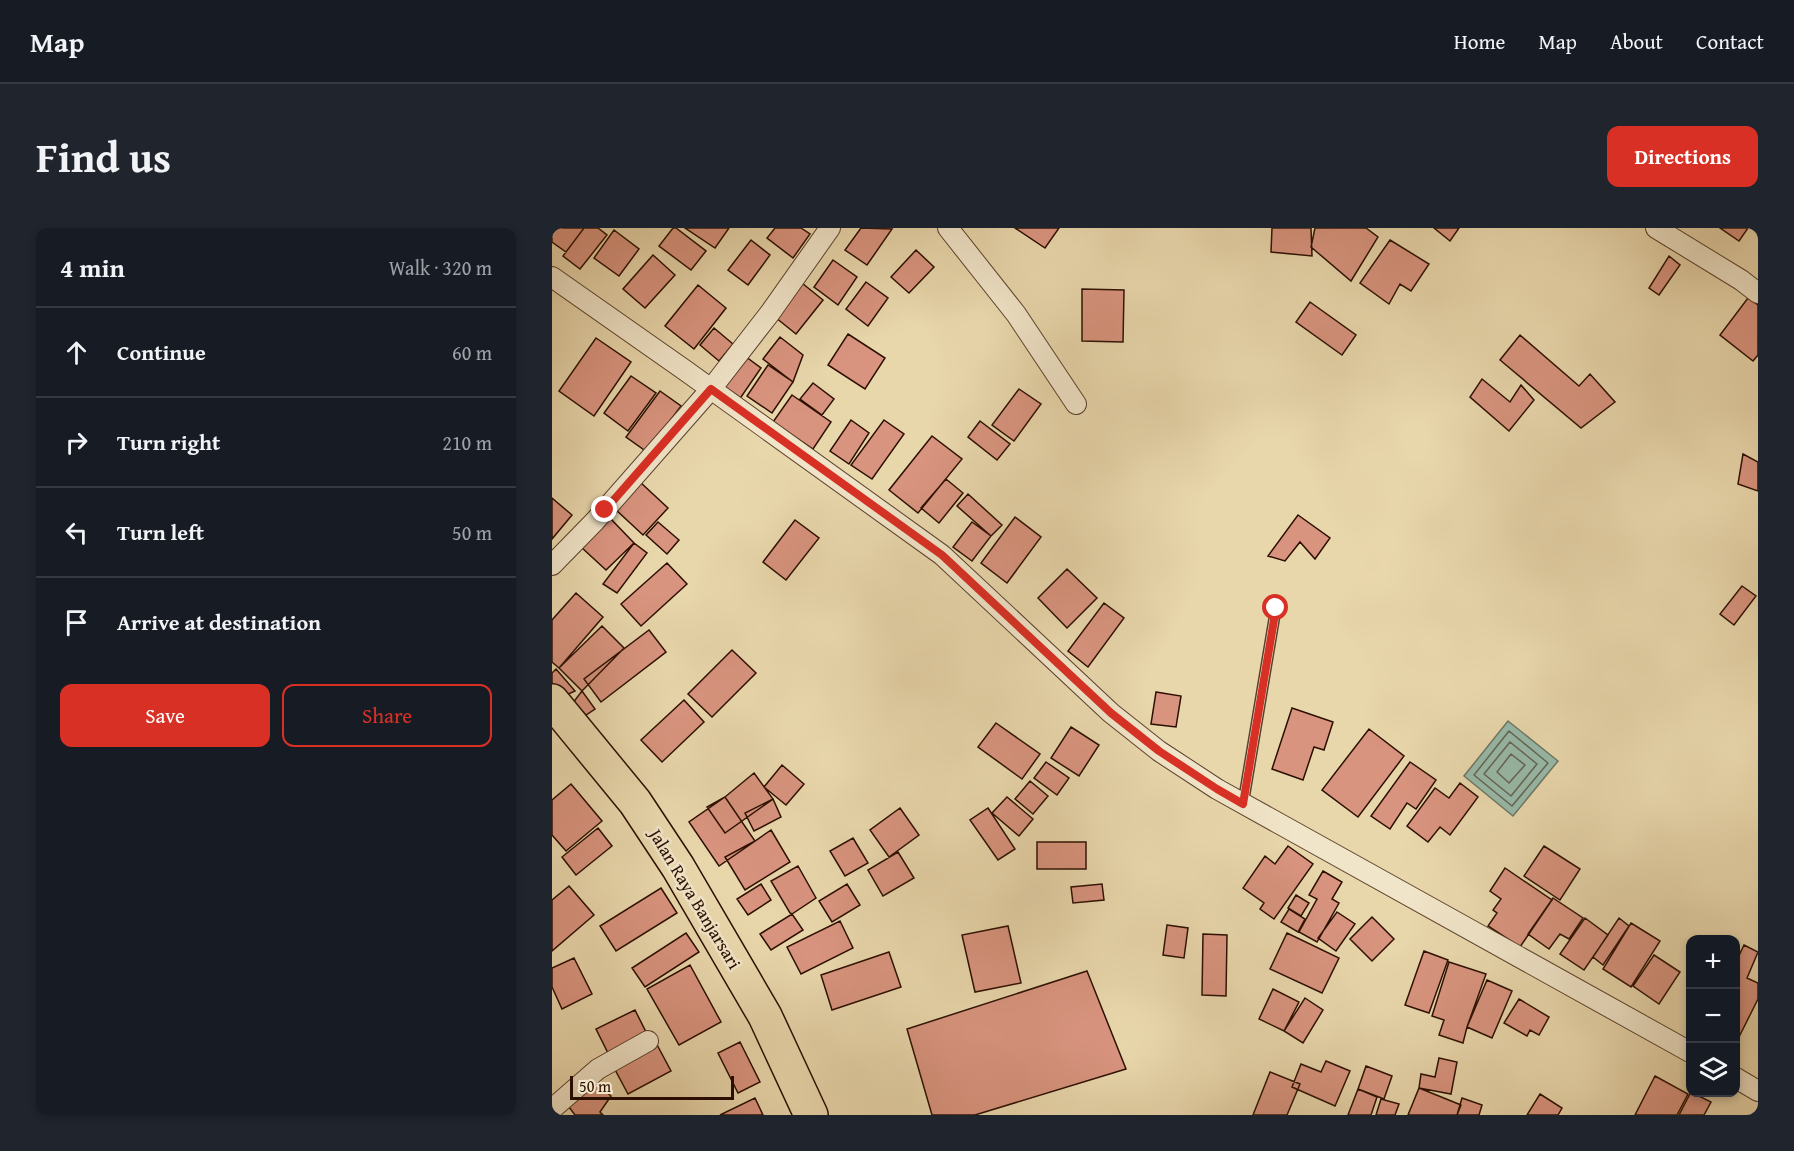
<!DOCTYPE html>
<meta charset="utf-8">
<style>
body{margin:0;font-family:"Gentium Book Plus",serif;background:#20242c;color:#f1f3f6}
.controls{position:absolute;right:18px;bottom:18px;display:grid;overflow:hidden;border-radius:12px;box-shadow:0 3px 9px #0003}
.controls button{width:54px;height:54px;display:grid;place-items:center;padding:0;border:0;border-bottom:2px solid #363941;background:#171b24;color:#f1f3f6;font:30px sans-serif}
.scale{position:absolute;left:18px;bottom:15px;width:164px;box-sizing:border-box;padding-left:6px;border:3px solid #2c0f00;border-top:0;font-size:16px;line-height:21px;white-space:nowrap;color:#2c0f00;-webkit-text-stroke:4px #f1e5c9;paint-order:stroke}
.stop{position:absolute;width:18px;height:18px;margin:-14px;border:4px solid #d93025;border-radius:50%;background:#fff}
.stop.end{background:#d93025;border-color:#fff;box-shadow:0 2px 6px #0008}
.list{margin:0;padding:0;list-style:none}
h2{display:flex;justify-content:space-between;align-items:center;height:78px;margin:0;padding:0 24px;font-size:26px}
h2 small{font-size:20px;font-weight:400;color:#9ea1a6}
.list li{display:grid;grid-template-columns:39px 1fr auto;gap:18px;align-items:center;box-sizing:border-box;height:90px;padding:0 24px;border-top:2px solid #363941}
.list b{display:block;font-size:22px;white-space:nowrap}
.list em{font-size:20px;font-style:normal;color:#9ea1a6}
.actions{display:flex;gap:12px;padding:18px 24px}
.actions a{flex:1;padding:14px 0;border:2px solid #d93025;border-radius:12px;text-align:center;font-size:21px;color:#d93025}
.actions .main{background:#d93025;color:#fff}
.icon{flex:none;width:33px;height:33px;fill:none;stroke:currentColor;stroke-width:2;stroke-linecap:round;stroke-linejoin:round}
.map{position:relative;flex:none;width:1206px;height:887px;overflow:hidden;border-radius:12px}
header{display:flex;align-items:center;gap:36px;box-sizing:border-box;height:84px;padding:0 30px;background:#171b24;border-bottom:2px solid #363941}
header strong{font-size:28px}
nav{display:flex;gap:33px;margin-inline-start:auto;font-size:21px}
.intro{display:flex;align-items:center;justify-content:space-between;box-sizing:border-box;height:144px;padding:0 36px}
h1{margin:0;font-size:42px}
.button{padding:15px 27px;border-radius:12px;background:#d93025;color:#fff;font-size:21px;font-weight:700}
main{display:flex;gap:36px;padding:0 36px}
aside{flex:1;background:#171b24;border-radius:12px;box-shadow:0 3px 9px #0003}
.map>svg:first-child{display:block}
.water{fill:#97baa9;stroke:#6c7665;stroke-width:1.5}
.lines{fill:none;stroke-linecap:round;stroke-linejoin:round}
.shore{stroke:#626454;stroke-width:1.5}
.building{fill:#d9947f;stroke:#2c0f00;stroke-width:1.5}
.service-casing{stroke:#5b412b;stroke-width:12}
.minor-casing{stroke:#5b412b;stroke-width:22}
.trunk-casing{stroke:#2c0f00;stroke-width:36}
.service{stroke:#f1e5c9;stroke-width:9}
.minor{stroke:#f1e5c9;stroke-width:20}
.trunk{stroke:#e9d7ac;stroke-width:33}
.route{stroke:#d93025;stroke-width:8}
.labels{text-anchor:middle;stroke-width:5;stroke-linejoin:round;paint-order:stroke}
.street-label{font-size:18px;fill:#2c0f00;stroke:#f1e5c9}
</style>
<header>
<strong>Map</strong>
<nav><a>Home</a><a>Map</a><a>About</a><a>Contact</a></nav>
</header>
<div class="intro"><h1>Find us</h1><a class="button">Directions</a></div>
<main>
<aside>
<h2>4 min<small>Walk · 320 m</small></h2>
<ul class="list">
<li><svg class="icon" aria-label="ahead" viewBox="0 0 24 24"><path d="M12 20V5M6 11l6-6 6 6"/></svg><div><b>Continue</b></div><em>60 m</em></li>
<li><svg class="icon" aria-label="right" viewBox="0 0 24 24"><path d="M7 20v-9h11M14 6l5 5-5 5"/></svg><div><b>Turn right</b></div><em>210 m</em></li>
<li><svg class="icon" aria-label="left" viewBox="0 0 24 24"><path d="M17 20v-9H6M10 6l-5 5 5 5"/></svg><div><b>Turn left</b></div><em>50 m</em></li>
<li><svg class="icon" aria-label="arrive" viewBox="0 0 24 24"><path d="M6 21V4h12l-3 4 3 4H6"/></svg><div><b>Arrive at destination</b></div></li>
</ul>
<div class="actions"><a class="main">Save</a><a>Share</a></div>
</aside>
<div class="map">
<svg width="1206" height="887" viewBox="0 0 1206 887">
<rect width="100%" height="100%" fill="#e9d7ac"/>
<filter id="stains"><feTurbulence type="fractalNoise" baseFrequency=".00333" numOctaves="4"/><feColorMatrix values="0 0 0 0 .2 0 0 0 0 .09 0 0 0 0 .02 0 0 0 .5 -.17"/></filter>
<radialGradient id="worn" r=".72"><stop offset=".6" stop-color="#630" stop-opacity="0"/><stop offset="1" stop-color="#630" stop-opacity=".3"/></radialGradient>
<path class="water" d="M956,493L1006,533L961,588L912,548Z"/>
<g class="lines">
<path class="shore" d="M957,503L996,535L960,578L922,547Z
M958,514L985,536L959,568L932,546Z
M959,526L973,537L957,555L945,544Z"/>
</g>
<path class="building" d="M5,0H32L14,24L0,14V6Z
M32,0H46L55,7L28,41L11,28Z
M121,0H124L154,23L139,42L107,18Z
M133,0H177L163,20Z
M223,0H249L258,6L241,30L215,10Z
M309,0L340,1L315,37L293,22Z
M463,0H507L493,20Z
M720,0H759L760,28L719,24Z
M763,0H814L826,9L799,53L759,19Z
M882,0H907L898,13Z
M1168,0H1196L1187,13Z
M62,2L87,21L67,48L42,30Z
M199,12L218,27L196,57L176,42Z
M838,12L877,36L859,63L848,56L837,76L808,55Z
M364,22L382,39L357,65L339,49Z
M101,27L123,47L93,80L71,61Z
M1117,28L1128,37L1107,67L1097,60Z
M281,32L305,49L286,77L262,59Z
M245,51L271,72L244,106L218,85Z
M314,54L336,70L316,98L294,81Z
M146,57L174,80L142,121L113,98Z
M530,61L572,62L571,114L530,113Z
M1196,70L1206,77V127L1201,133L1168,107Z
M758,74L804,107L790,127L744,94Z
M162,100L181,116L167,133L148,117Z
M296,106L333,130L313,161L276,137Z
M968,107L1027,158L1038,146L1063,174L1029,200L948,132Z
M228,109L251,127L241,154L211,131Z
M44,110L79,134L42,188L7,163Z
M186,123L209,140L187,172L163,155Z
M216,137L241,154L220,185L195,168Z
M79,148L104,165L76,203L52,185Z
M930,151L958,174L969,157L982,172L957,203L918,169Z
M261,155L282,171L270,187L248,171Z
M467,161L489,176L462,213L440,197Z
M108,163L129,178L95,224L74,209Z
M240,167L279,194L261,221L221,194Z
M299,192L317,205L297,236L278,223Z
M332,192L352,206L320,251L299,237Z
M428,193L458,216L445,232L416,209Z
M380,208L410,231L366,285L337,262Z
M1191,226L1206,234V263L1186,256Z
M394,251L411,265L387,295L369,280Z
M88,254L116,280L91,307L63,281Z
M416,266L450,297L439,308L405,278Z
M0,270L20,287L0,311Z
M746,287L778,310L763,331L748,314L733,333L716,328Z
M57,289L82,315L54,342L29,319Z
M463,289L489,309L455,355L429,335Z
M243,292L267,310L234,352L211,334Z
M106,294L127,312L115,326L94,307Z
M420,294L439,308L420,333L401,319Z
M82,315L95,325L65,365L51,356Z
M115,335L135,356L89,398L69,376Z
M515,341L545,370L515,400L486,370Z
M1190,358L1204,368L1182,397L1168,386Z
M24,365L51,389L7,440L0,434V392Z
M552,375L572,390L536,439L516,423Z
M50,398L72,420L30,463L7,440Z
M97,402L114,424L49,474L32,451Z
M180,422L204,445L160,489L136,466Z
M4,441L23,463L12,468L0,455V445Z
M30,463L43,481L34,487L20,476Z
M604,464L629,468L624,499L599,496Z
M132,472L152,494L110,534L89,512Z
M740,480L781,494L772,522L762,519L751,552L720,541Z
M444,495L488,526L470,551L426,519Z
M519,499L547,517L527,548L499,530Z
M817,501L852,528L806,589L770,562Z
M494,534L517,550L505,567L482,550Z
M858,534L884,552L864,581L855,575L838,601L819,588Z
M230,537L252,556L234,577L212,559Z
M202,545L221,571L173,605L155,579L173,569Z
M478,553L496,568L481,586L463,571Z
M908,555L926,569L898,607L888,599L876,614L855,598L883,560L897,570Z
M19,556L50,593L14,623L0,607V572Z
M173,569L203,613L167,638L137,594Z
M455,569L481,591L467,608L440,585Z
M221,571L229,589L202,603L193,585Z
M348,580L367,607L337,629L318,602Z
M436,580L463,621L446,632L418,592Z
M46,600L60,618L24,647L10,629Z
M219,602L238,634L193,662L173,629L203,613Z
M301,610L316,635L293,648L278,623Z
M485,614H534V641H485Z
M736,618L761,636L722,691L708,681L712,675L691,660L713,628L723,636Z
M992,618L1028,641L1008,672L972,648Z
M346,624L362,650L331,668L316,642Z
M246,638L264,670L240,686L238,685L219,653Z
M953,640L1000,672L968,719L936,698L945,685L941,682L949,671L938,663Z
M771,643L790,654L780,671L787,675L765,714L747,704L765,671L757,667Z
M209,656L219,672L196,687L185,671Z
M295,656L308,677L280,694L267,673Z
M550,656L552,672L521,675L519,659Z
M17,658L42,687L0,723V672Z
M109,660L125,685L64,723L48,698Z
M744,667L757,675L749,688L736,680Z
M1001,670L1031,690L1017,711L1008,706L997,721L976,706Z
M737,681L753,691L746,704L729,694Z
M785,684L803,696L784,723L766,710Z
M240,686L251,702L219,722L208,706Z
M820,689L842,711L820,733L798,711Z
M1033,690L1056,707L1032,742L1008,726Z
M1067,690L1077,698L1051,737L1041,729Z
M288,693L301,720L249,746L235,719Z
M1079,695L1108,713L1079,759L1051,741Z
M615,697L636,700L632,730L611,727Z
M456,698L469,755L423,764L410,707Z
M134,705L147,724L93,759L80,740Z
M735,705L787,730L770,765L718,741Z
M651,706L675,707L674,768L650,767Z
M1192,717L1206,724L1195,750L1206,755V771L1187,809L1184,807V734Z
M872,723L896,732L877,785L853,777Z
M337,724L349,759L280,782L269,747Z
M1102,727L1128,744L1107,776L1081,758Z
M22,730L40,766L10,781L0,759V740Z
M897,734L934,746L915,799L911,815L887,807L892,792L880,788Z
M138,737L169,794L127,817L95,761Z
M535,743L574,841L423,887H380L355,801Z
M935,752L960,763L940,810L915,799Z
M721,761L747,774L732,803L707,791Z
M753,770L771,782L751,815L732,803Z
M967,771L997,789L987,807L978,802L975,808L952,795Z
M83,782L97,810L58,829L44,801Z
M103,813L119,843L76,866L60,836Z
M188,814L208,854L186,865L166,825Z
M887,830L905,834L899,866L867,860L869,846L883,849Z
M774,833L798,843L783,878L740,859L749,836L769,844Z
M814,838L840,848L832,871L806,861Z
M718,844L748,856L735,887H701Z
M1103,848L1136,866L1125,887H1083Z
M45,855L59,868L48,884L51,887H23L17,879Z
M867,860L909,877L905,887H856Z
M806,861L825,869L819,887H796Z
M1139,864L1159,874L1152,887H1127Z
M988,866L1010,880L1006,887H975Z
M203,870L211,887H168Z
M910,870L930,877L927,887H905Z
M829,871L847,876L843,887H824Z"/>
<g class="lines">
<defs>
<path id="service" d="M691,576L724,380"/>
<path id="minor" d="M396,0L464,86L524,176
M1104,0L1189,52L1206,65
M0,49L134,143L390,327L559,485L607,523L665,561L1138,824
M0,337L43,293L159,161L218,85L278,0
M1184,850L1206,863
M0,881L46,841L96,813"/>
<path id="trunk" d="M0,473L83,574L126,639L213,788L259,887"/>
</defs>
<use href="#service" class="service-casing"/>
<use href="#minor" class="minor-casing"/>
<use href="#trunk" class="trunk-casing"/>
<use href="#service" class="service"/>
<use href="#minor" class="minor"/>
<use href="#trunk" class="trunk"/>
</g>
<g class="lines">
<path class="route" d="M53,282L159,161L390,327L559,485L607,523L665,561L691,576L724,380"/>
</g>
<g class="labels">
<g class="street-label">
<text transform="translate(143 671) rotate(59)" y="6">Jalan Raya Banjarsari</text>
</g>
</g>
<rect width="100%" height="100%" filter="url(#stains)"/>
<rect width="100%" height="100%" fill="url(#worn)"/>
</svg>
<div class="controls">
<button>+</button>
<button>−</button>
<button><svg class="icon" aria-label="layers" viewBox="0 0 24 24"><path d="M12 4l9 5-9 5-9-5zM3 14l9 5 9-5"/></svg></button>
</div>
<div class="scale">50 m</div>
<div class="stop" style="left:724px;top:380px"></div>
<div class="stop end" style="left:53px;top:282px"></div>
</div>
</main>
